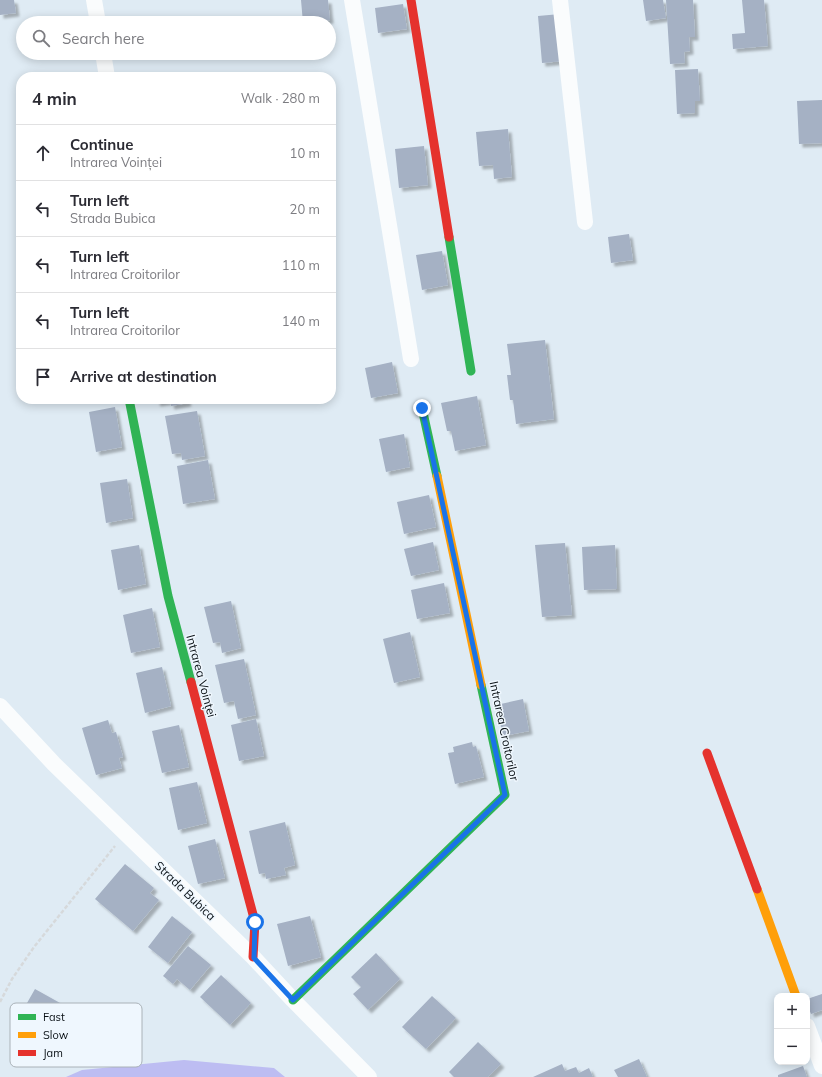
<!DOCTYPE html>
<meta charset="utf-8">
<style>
body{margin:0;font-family:Mulish,sans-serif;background:#f7f7f7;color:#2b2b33}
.controls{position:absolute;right:12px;bottom:12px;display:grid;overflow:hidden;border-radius:8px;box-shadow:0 2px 10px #0003}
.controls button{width:36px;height:36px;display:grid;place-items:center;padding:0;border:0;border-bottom:1px solid #e1e1e2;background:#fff;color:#2b2b33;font:20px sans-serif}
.stop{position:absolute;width:12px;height:12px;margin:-9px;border:3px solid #1a73e8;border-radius:50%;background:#fff}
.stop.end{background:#1a73e8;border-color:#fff;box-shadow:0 1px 4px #0008}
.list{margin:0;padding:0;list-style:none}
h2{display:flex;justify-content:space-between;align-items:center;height:52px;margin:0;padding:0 16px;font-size:17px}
h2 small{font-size:13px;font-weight:400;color:#7c7c81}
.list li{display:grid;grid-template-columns:26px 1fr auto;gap:12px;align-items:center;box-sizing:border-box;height:56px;padding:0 16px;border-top:1px solid #e1e1e2}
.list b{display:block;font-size:15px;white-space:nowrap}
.list p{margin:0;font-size:13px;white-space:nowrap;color:#7c7c81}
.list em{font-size:13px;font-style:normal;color:#7c7c81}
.icon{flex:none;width:22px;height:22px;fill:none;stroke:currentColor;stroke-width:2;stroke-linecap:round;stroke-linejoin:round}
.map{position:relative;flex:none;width:822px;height:1077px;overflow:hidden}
.search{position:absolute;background:#fff;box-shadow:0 2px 10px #0003;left:16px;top:16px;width:320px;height:44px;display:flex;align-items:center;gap:10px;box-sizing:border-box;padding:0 14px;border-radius:22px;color:#7c7c81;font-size:15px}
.panel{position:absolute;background:#fff;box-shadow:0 2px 10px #0003;left:16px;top:72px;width:320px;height:332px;border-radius:16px}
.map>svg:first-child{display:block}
.forest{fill:#bdbdf2}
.building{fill:#a5b1c4;filter:url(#shadow)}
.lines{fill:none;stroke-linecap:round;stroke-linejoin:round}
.path{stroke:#d6d9db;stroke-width:2.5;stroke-dasharray:4 2;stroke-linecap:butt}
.street{stroke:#fafcfd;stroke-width:16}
.fast{stroke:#30b455;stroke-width:9}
.slow{stroke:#ff9f0a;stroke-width:9}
.jam{stroke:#e5322d;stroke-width:9}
.route{stroke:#1a73e8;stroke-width:5}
.labels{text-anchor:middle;stroke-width:3;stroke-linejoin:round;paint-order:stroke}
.street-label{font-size:12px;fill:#091015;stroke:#eff7fe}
.key{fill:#eff7fe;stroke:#aab2b8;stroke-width:1}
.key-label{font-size:11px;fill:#091015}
</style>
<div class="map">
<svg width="822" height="1077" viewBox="0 0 822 1077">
<defs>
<filter id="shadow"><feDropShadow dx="3.5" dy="3.5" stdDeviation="1" flood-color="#0004"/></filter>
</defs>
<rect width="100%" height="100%" fill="#dfebf4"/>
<path class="forest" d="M184,1060L274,1068L285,1077H66L82,1070Z"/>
<path class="building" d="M0,0H14L16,13L0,15Z
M301,0H328L330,20L303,23Z
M643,0H663L666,18L646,21Z
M666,0H693L695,37H689L690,51L684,52L685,63L670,64Z
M742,0H764L768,46L733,49L732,34L745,33Z
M403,4L407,29L378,33L375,8Z
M560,14L564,61L542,63L538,16Z
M698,69L700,101H695V113L677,114L675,70Z
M822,100V143L799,144L797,101Z
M508,129L512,177L494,179L493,165L479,166L476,132Z
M424,146L428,185L399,188L395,149Z
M629,234L633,260L611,263L608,237Z
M442,251L448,285L422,290L416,255Z
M545,340L554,419L516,424L513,400H510L507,375H511L507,344Z
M392,362L398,393L371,398L365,368Z
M477,396L486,445L455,451L451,431H447L441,403Z
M156,399H187L188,403L171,406L170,401L157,403Z
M115,407L122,447L96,452L89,412Z
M197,411L205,456L182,460L181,453L172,454L165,416Z
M404,434L410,467L386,472L379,439Z
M208,460L215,499L183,504L177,466Z
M127,479L133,518L106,523L100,483Z
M429,495L436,527L404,534L397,502Z
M433,542L439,570L411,576L404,549Z
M565,543L572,615L542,617L535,545Z
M139,545L146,584L118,590L111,550Z
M615,545L617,589L584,590L582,547Z
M444,583L450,613L417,619L411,590Z
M231,601L241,648L222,653L220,642L213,643L204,607Z
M152,608L160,647L131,653L123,615Z
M410,632L420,677L394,683L383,639Z
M244,659L256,715L238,719L234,701L224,703L215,665Z
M162,667L171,706L145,713L136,673Z
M523,699L529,731L503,736L496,705Z
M256,719L264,756L239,761L231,725Z
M108,720L112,733L116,732L123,757L119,758L122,768L96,775L82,728Z
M179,725L189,767L162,773L152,731Z
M472,742L473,747L476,746L484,777L455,784L448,753L454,752L453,747Z
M197,782L207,823L178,830L169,788Z
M285,822L295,865L284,868L286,875L266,879L265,873L259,874L249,831Z
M215,839L225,878L198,884L188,846Z
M125,864L154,888L150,893L159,900L133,931L95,899Z
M172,916L192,932L168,963L148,947Z
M310,916L321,957L288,966L277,924Z
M188,946L211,965L190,990L177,979L173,984L163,976Z
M376,953L400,979L368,1010L353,994L361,987L351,977Z
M221,975L251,1003L230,1025L200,997Z
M35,989L69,1008L46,1050L11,1031Z
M822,994V1010L811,1014L807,1004V999Z
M432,996L456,1018L426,1049L402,1027Z
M478,1042L501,1064L488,1077H454L449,1072Z
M639,1059L647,1077H618L614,1070Z
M562,1064L565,1071L576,1067L579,1073L589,1068L593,1077H533Z
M803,1066L807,1077H778V1075Z"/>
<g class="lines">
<path class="path" d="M0,1002L12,979L34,947L115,846"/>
<path class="street" d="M94,0L98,23
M352,0L411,359
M560,0L585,222
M103,53L107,77
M0,706L54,764L253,957L293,1000L369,1077
M807,1026L822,1066"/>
<path class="fast" d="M449,237L471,371
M129,399L168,596L191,682
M422,408L437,476
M293,1000L505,795L481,685"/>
<path class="slow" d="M437,476L481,685
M757,889L796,996"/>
<path class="jam" d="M411,0L449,237
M191,682L255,922L253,957
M707,753L757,889"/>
</g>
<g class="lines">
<path class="route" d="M255,922L254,958L293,1000L505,795L422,408"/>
</g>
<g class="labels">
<g class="street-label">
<text transform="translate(201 676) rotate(75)" y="4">Intrarea Voinței</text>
<text transform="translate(504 731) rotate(78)" y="4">Intrarea Croitorilor</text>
<text transform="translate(185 891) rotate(44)" y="4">Strada Bubica</text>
</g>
</g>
<rect x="10" y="1003" width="132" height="64" rx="6" class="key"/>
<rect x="18" y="1014" width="18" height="6" fill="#30b455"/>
<rect x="18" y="1032" width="18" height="6" fill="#ff9f0a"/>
<rect x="18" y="1050" width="18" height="6" fill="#e5322d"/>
<g class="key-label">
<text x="43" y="1021">Fast</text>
<text x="43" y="1039">Slow</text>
<text x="43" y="1057">Jam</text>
</g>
</svg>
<div class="controls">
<button>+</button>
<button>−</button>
</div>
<div class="stop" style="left:255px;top:922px"></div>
<div class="stop end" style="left:422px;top:408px"></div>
<div class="search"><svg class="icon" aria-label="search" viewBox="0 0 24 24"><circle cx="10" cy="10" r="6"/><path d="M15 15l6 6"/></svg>Search here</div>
<section class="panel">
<h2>4 min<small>Walk · 280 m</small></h2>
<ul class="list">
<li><svg class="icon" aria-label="ahead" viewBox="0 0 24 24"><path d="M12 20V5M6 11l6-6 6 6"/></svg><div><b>Continue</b><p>Intrarea Voinței</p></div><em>10 m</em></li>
<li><svg class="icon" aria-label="left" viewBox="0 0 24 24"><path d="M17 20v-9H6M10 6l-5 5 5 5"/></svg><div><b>Turn left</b><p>Strada Bubica</p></div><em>20 m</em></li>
<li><svg class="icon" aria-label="left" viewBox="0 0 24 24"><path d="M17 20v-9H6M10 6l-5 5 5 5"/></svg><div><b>Turn left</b><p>Intrarea Croitorilor</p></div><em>110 m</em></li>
<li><svg class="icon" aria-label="left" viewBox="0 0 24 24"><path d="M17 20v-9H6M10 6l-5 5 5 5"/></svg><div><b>Turn left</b><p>Intrarea Croitorilor</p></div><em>140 m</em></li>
<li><svg class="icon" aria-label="arrive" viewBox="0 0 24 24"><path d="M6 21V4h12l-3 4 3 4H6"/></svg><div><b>Arrive at destination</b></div></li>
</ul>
</section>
</div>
